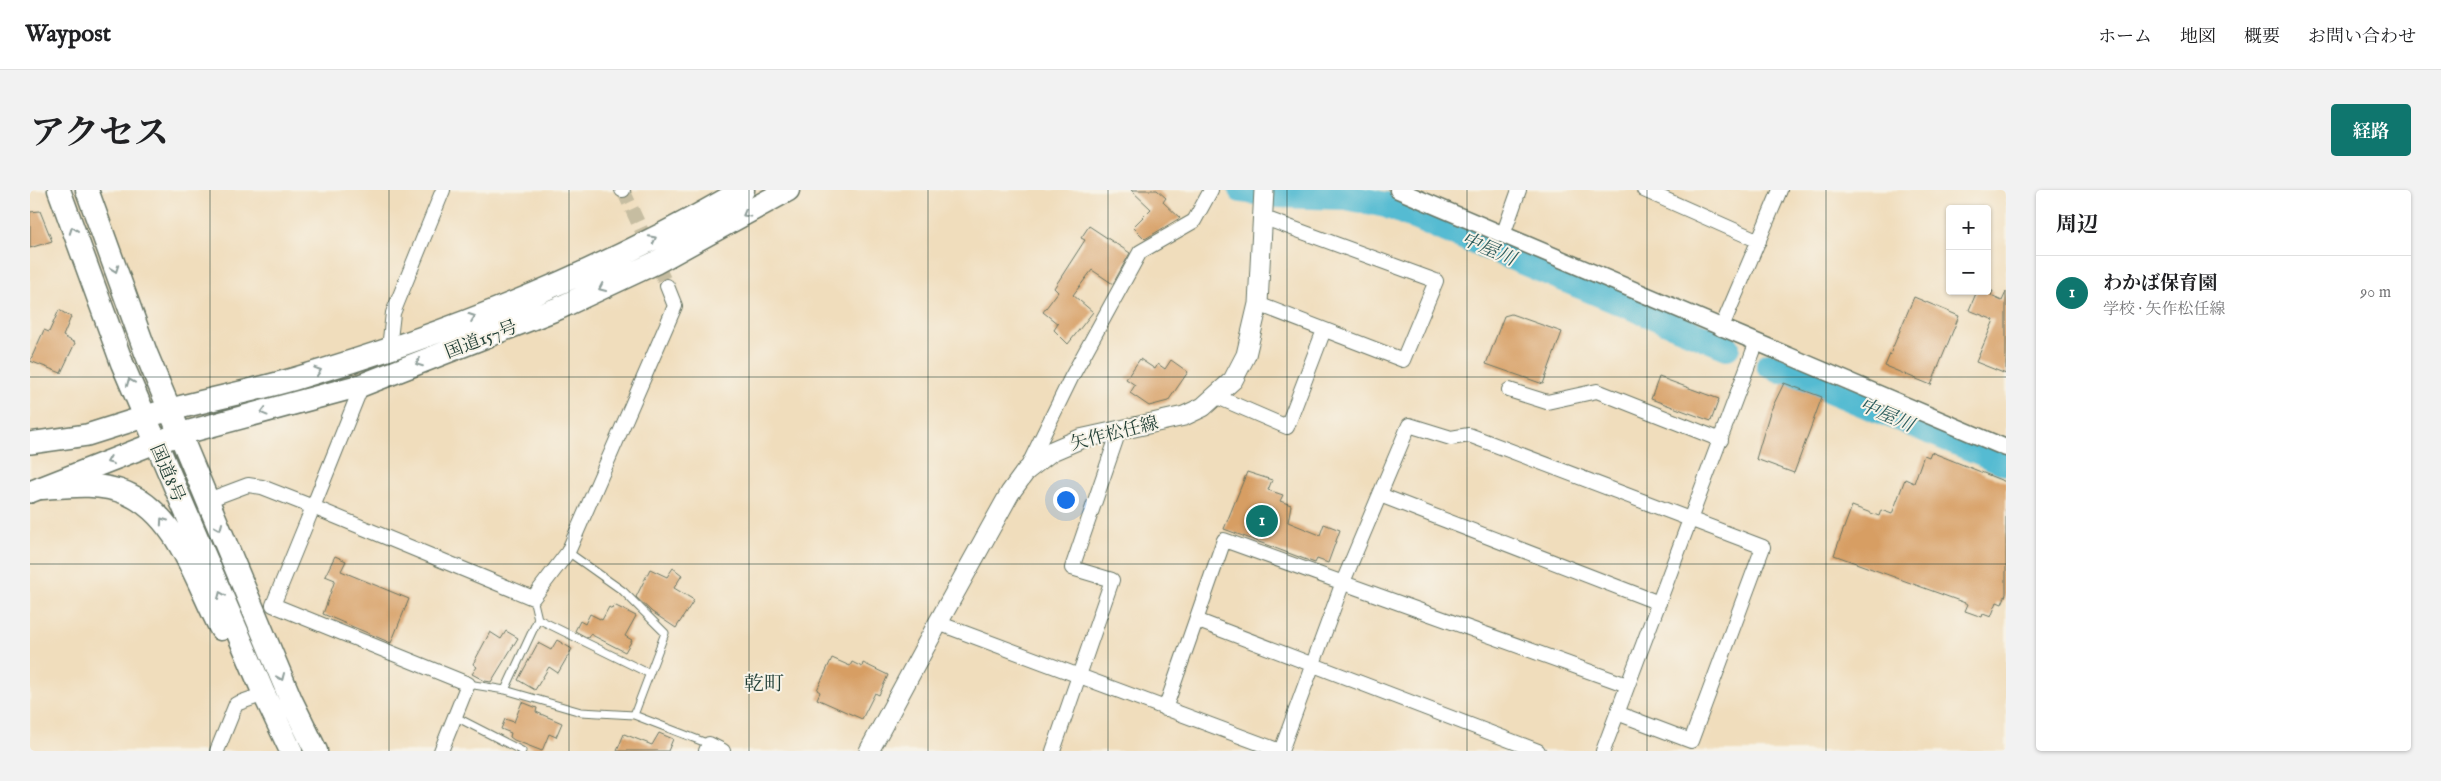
<!DOCTYPE html>
<html lang="ja">
<meta charset="utf-8">
<style>
body{margin:0;font-family:"IM FELL English","Noto Serif JP",serif;background:#f2f2f2;color:#202124}
.controls{position:absolute;right:15px;top:15px;display:grid;overflow:hidden;border-radius:5px;box-shadow:0 1px 4px #0004}
.controls button{width:45px;height:45px;display:grid;place-items:center;padding:0;border:0;border-bottom:1px solid #e0e0e0;background:#fff;color:#202124;font:25px sans-serif}
.you{position:absolute;left:1035px;top:309px;width:18px;height:18px;margin:-12px;border:4px solid #fff;border-radius:50%;background:#1a73e8;box-shadow:0 0 0 8px #1a73e833}
.badge{display:grid;place-items:center;width:32px;height:32px;border-radius:50%;background:#0f766e;color:#fff;font-size:16px;font-weight:700}
.pin{position:absolute;translate:-50% -50%;border:2px solid #fff;box-shadow:0 1px 5px #0006}
.list{margin:0;padding:0;list-style:none}
h2{display:flex;justify-content:space-between;align-items:center;height:65px;margin:0;padding:0 20px;font-size:21px}
h2 small{font-size:16px;font-weight:400;color:#757577}
.list li{display:grid;grid-template-columns:32px 1fr auto;gap:15px;align-items:center;box-sizing:border-box;height:75px;padding:0 20px;border-top:1px solid #e0e0e0}
.list b{display:block;font-size:19px;white-space:nowrap}
.list p{margin:0;font-size:16px;white-space:nowrap;color:#757577}
.list em{font-size:16px;font-style:normal;color:#757577}
.map{position:relative;flex:none;width:1976px;height:561px;overflow:hidden;border-radius:5px}
header{display:flex;align-items:center;gap:30px;box-sizing:border-box;height:70px;padding:0 25px;background:#fff;border-bottom:1px solid #e0e0e0}
header strong{font-size:24px}
nav{display:flex;gap:28px;margin-inline-start:auto;font-size:18px}
.intro{display:flex;align-items:center;justify-content:space-between;box-sizing:border-box;height:120px;padding:0 30px}
h1{margin:0;font-size:35px}
.button{padding:12px 22px;border-radius:5px;background:#0f766e;color:#fff;font-size:18px;font-weight:700}
main{display:flex;gap:30px;padding:0 30px}
aside{flex:1;background:#fff;border-radius:5px;box-shadow:0 1px 4px #0004}
.map>svg:first-child{display:block}
.lines{fill:none;stroke-linecap:round;stroke-linejoin:round}
.river{stroke:#54bbd2;stroke-width:26}
.building{fill:#d79e63}
.minor-tunnel{stroke:#c6bda1;stroke-width:14;stroke-dasharray:14 7;stroke-linecap:butt}
.service-casing{stroke:#687564;stroke-width:9}
.minor-casing{stroke:#687564;stroke-width:16}
.tertiary-casing{stroke:#687564;stroke-width:19}
.secondary-casing{stroke:#687564;stroke-width:21}
.primary-casing{stroke:#687564;stroke-width:24}
.trunk-casing{stroke:#687564;stroke-width:25}
.service{stroke:#fff;stroke-width:7}
.minor{stroke:#fff;stroke-width:14}
.tertiary{stroke:#fff;stroke-width:16}
.secondary{stroke:#fff;stroke-width:19}
.primary{stroke:#fff;stroke-width:21}
.trunk{stroke:#fff;stroke-width:22}
.oneway{stroke:#8f9e9a}
.grid{fill:none;stroke:#1f3d34;stroke-width:1;stroke-opacity:0.55}
.labels{text-anchor:middle;stroke-width:4;stroke-linejoin:round;paint-order:stroke}
.street-label{font-size:18px;fill:#1f3d34;stroke:#f7f3e8}
.water-label{font-size:19px;font-style:italic;fill:#2c5c5c;stroke:#f7f3e8}
.quarter-label{font-size:20px;fill:#1f3d34;stroke:#f7f3e8}
</style>
<header>
<strong>Waypost</strong>
<nav><a>ホーム</a><a>地図</a><a>概要</a><a>お問い合わせ</a></nav>
</header>
<div class="intro"><h1>アクセス</h1><a class="button">経路</a></div>
<main>
<div class="map">
<svg width="1976" height="561" viewBox="0 0 1976 561">
<rect width="100%" height="100%" fill="#f7f3e8"/>
<filter id="ink" filterUnits="userSpaceOnUse"><feTurbulence type="fractalNoise" baseFrequency=".02" numOctaves="2"/><feDisplacementMap in="SourceGraphic" scale="10" xChannelSelector="R" yChannelSelector="G"/><feConvolveMatrix kernelMatrix="1 2 1 2 8 2 1 2 1" color-interpolation-filters="sRGB"/></filter>
<filter id="wash" filterUnits="userSpaceOnUse"><feTurbulence type="fractalNoise" baseFrequency=".0096" numOctaves="4" result="noise"/><feDisplacementMap in="SourceGraphic" scale="20" xChannelSelector="R" yChannelSelector="G"/><feGaussianBlur stdDeviation="1.12" result="paint"/><feColorMatrix in="noise" values="0 0 0 0 0 0 0 0 0 0 0 0 0 0 0 0 0 1.4 0 .05"/><feComposite in="paint" operator="in"/></filter>
<g filter="url(#wash)">
<rect width="100%" height="100%" fill="#f0ddbc"/>
<g class="lines">
<path class="river" d="M1211,0L1246,5L1316,7L1356,15L1697,157
M1739,175L1976,273"/>
</g>
<g id="blocks">
<path class="building" d="M1101,0H1127L1136,8L1133,12L1150,28L1115,49L1103,37L1121,19Z
M10,21L22,51L0,58V22Z
M1059,36L1100,63L1083,94L1062,80L1043,105L1063,122L1038,154L1024,140L1028,134L1013,122L1028,102L1024,98L1055,50L1051,48Z
M1947,101H1963L1961,106L1972,111L1976,102V184L1946,172L1964,130L1939,120Z
M1884,107L1929,126L1901,195L1855,176Z
M29,120L41,127L33,146L45,153L31,183L0,171L14,140L19,142Z
M1481,124L1532,142L1513,194L1456,174L1474,126Z
M1110,169L1125,179L1128,174L1135,179L1141,170L1158,182L1138,211L1119,216L1100,203L1105,195L1096,189Z
M1629,187L1689,209L1681,231L1621,209Z
M1754,193L1792,207L1764,283L1726,269L1740,222Z
M1901,262L1976,292V404L1972,414L1967,412L1961,427L1953,424L1952,427L1935,421L1938,414L1804,365L1822,316L1849,326L1851,320L1862,324L1875,289L1884,293L1894,265L1899,267Z
M1217,282L1242,290L1238,300L1253,305L1250,311L1261,315L1258,332L1290,345L1294,334L1310,340L1298,373L1287,369L1285,373L1194,339Z
M305,366L316,371L311,381L379,409L361,453L293,424L305,390L295,386Z
M643,378L652,385L644,398L664,410L646,438L622,422L606,407L620,379L637,387Z
M584,415L606,426L595,446L602,450L595,462L560,444L558,448L545,441L550,431L555,434L560,424L572,430L579,417L582,419Z
M476,441L488,448L461,492L455,491L442,484L447,477L443,474L460,442L471,449Z
M527,450L542,459L528,483L519,477L505,500L488,490L508,453L521,460Z
M802,468L820,476L822,472L832,477L833,473L858,485L849,505L845,503L832,529L787,509L790,502L787,500Z
M492,512L507,518L506,522L532,533L526,547L519,544L512,561L484,550L480,547L481,543L471,539L475,529L484,532Z
M629,543L643,549L638,561H587L594,544L622,555Z"/>
</g>
</g>
<g filter="url(#ink)">
<use href="#blocks" fill-opacity="0" stroke="#687564" stroke-width="1"/>
<g class="lines">
<path class="minor-tunnel" d="M593,0L637,96"/>
<defs>
<path id="service" d="M538,362L593,401L635,443L604,525L679,554
M508,429L618,483
M438,494L475,500L508,429L503,408
M475,500L551,522L604,525
M424,526L492,561"/>
<path id="minor" d="M592,0H593
M1614,0L1729,51
M1473,45L1489,0
M1228,114L1373,170L1406,91L1232,27
M1691,139L1750,0
M359,158L363,123L413,0
M332,195L283,317L503,408L538,362L645,116L637,96
M1479,200L1517,212L1567,201L1691,250
M1185,206L1257,237L1294,140
M997,278L1041,188L1110,62L1164,31L1181,0
M1350,305L1629,413
M178,310L218,295L232,297L283,317L243,415L438,494L411,561
M1166,430L1508,561
M908,433L1250,561
M1135,519L1194,350L1597,495
M187,561L206,514L234,504
M676,561L679,554L693,561
M1023,561L1082,390L1042,378L1089,241
M1251,561L1313,392L1379,235L1421,248L1439,245L1733,357L1661,551L1587,523
M1573,561L1726,154"/>
<path id="tertiary" d="M1368,0L1976,258"/>
<path id="secondary" d="M839,561L908,433L980,303L996,281L1022,261L1050,249L1154,226L1173,217L1203,190L1216,165L1228,114L1234,0"/>
<path id="primary" d="M0,253L57,245L114,227
M0,302L125,253"/>
<path id="trunk" d="M29,0L92,173L234,504L261,561
M57,0L116,163L261,510L286,561
M114,227C164,212 215,203 264,189C419,144 574,81 713,0
M125,253L150,244L332,195L529,118L625,73L758,0
M12,298C39,296 69,292 96,303C148,325 166,392 191,439"/>
</defs>
<use href="#service" class="service-casing"/>
<use href="#minor" class="minor-casing"/>
<use href="#tertiary" class="tertiary-casing"/>
<use href="#secondary" class="secondary-casing"/>
<use href="#primary" class="primary-casing"/>
<use href="#trunk" class="trunk-casing"/>
<use href="#service" class="service"/>
<use href="#minor" class="minor"/>
<use href="#tertiary" class="tertiary"/>
<use href="#secondary" class="secondary"/>
<use href="#primary" class="primary"/>
<use href="#trunk" class="trunk"/>
</g>
<defs><path id="oneway-chevron" d="M-2-3.5L2.5 0L-2 3.5" fill="none" stroke-width="1.6" stroke-linecap="round" stroke-linejoin="round" transform="scale(1.25)"/></defs>
<g class="oneway">
<use href="#oneway-chevron" transform="translate(716 24) rotate(151)"/>
<use href="#oneway-chevron" transform="translate(43 40) rotate(-110)"/>
<use href="#oneway-chevron" transform="translate(623 49) rotate(-27)"/>
<use href="#oneway-chevron" transform="translate(85 79) rotate(70)"/>
<use href="#oneway-chevron" transform="translate(572 98) rotate(155)"/>
<use href="#oneway-chevron" transform="translate(442 127) rotate(-20)"/>
<use href="#oneway-chevron" transform="translate(389 173) rotate(159)"/>
<use href="#oneway-chevron" transform="translate(288 181) rotate(-18)"/>
<use href="#oneway-chevron" transform="translate(100 192) rotate(-113)"/>
<use href="#oneway-chevron" transform="translate(234 222) rotate(165)"/>
<use href="#oneway-chevron" transform="translate(80 271) rotate(158)"/>
<use href="#oneway-chevron" transform="translate(133 331) rotate(-125)"/>
<use href="#oneway-chevron" transform="translate(189 337) rotate(67)"/>
<use href="#oneway-chevron" transform="translate(191 405) rotate(-113)"/>
<use href="#oneway-chevron" transform="translate(251 487) rotate(67)"/>
</g>
</g>
<path class="grid" d="M180,0V561M359,0V561M539,0V561M719,0V561M898,0V561M1078,0V561M1257,0V561M1437,0V561M1617,0V561M1796,0V561M0,187H1976M0,374H1976"/>
<g class="labels">
<g class="street-label">
<text transform="translate(451 149) rotate(-21)" y="6">国道157号</text>
<text transform="translate(1084 243) rotate(-14)" y="6">矢作松任線</text>
<text transform="translate(138 283) rotate(67)" y="6">国道8号</text>
</g>
<g class="water-label">
<text transform="translate(1459 58) rotate(23)" y="7">中屋川</text>
<text transform="translate(1857 224) rotate(23)" y="7">中屋川</text>
</g>
<g class="quarter-label">
<text x="734" y="500">乾町</text>
</g>
</g>
</svg>
<div class="controls">
<button>+</button>
<button>−</button>
</div>
<div class="you"></div>
<div class="pin badge" style="left:1232px;top:331px">1</div>
</div>
<aside>
<h2>周辺<small></small></h2>
<ul class="list">
<li><span class="badge">1</span><div><b>わかば保育園</b><p>学校 · 矢作松任線</p></div><em>90 m</em></li>
</ul>
</aside>
</main>
